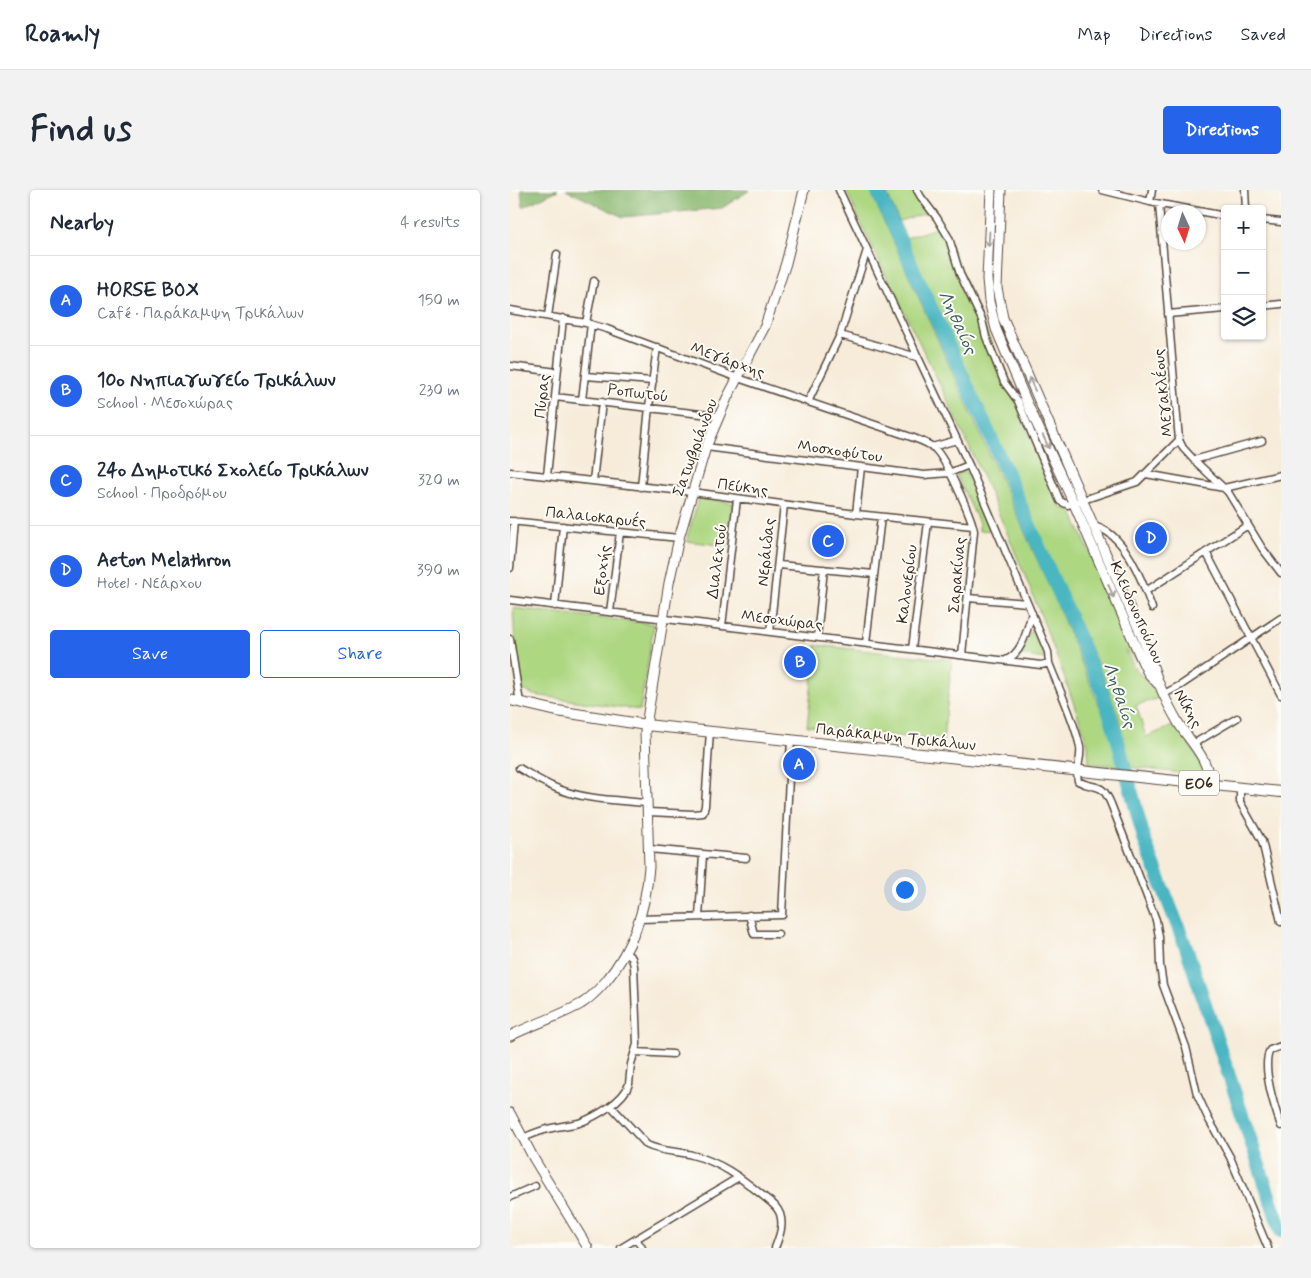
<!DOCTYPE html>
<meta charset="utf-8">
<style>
body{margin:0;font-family:Mynerve,sans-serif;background:#f2f2f3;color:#1f2937}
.controls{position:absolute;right:15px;top:15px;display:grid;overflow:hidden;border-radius:5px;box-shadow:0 1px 4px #0004}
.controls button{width:45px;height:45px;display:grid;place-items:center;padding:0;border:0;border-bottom:1px solid #e0e1e3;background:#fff;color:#1f2937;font:25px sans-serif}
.compass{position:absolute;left:651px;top:15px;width:45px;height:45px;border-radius:50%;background:#fff;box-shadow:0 1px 4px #0004;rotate:176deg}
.you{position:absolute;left:394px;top:699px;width:18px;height:18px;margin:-12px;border:4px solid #fff;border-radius:50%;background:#1a73e8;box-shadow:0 0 0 8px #1a73e833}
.badge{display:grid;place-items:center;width:32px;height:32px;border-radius:50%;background:#2563eb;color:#fff;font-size:16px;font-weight:700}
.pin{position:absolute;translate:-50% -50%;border:2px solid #fff;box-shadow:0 1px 5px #0006}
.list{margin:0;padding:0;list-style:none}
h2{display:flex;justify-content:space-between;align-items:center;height:65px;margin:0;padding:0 20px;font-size:21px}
h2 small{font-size:16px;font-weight:400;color:#747a83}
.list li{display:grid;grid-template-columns:32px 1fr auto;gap:15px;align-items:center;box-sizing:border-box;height:90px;padding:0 20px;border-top:1px solid #e0e1e3}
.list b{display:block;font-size:19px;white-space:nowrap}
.list p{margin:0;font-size:16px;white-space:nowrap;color:#747a83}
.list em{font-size:16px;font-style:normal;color:#747a83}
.actions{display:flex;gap:10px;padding:15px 20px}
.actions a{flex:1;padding:11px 0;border:1px solid #2563eb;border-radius:5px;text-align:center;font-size:18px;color:#2563eb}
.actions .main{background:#2563eb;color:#fff}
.icon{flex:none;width:28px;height:28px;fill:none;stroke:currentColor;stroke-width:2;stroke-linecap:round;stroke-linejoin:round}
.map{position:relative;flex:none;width:771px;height:1058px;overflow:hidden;border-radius:5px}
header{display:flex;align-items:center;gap:30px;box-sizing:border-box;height:70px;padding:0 25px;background:#fff;border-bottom:1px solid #e0e1e3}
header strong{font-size:24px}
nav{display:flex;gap:28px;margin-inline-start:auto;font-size:18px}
.intro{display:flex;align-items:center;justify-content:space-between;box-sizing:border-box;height:120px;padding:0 30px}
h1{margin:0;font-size:35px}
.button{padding:12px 22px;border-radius:5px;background:#2563eb;color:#fff;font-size:18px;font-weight:700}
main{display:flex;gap:30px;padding:0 30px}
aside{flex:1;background:#fff;border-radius:5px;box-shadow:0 1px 4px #0004}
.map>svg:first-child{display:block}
.green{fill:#aed782;stroke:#748050}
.forest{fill:#8ab870;stroke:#627147}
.water{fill:#48b6c2;stroke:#427070}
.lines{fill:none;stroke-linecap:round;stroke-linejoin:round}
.river{stroke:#48b6c2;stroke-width:14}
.street-casing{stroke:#57473a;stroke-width:9}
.secondary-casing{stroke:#57473a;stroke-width:11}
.primary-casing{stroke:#57473a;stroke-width:12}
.street{stroke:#fff;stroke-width:6}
.secondary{stroke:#fff;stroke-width:9}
.primary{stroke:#fff;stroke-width:10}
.oneway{stroke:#a79f9a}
.labels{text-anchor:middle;stroke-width:4;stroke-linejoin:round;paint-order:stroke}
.shield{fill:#fdfcf7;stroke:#75695f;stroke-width:1}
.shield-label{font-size:15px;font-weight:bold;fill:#3b2a1e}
.street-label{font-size:16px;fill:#3b2a1e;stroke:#fdfcf7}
.water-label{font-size:18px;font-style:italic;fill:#406260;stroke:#fdfcf7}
</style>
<header>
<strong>Roamly</strong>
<nav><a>Map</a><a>Directions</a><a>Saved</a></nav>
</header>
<div class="intro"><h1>Find us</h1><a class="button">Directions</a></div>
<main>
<aside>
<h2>Nearby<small>4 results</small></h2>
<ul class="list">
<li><span class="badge">A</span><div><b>HORSE BOX</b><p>Café · Παράκαμψη Τρικάλων</p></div><em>150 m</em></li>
<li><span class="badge">B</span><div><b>10ο Νηπιαγωγείο Τρικάλων</b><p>School · Μεσοχώρας</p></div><em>230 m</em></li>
<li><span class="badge">C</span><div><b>24ο Δημοτικό Σχολείο Τρικάλων</b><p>School · Προδρόμου</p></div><em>320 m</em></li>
<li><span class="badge">D</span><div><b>Aeton Melathron</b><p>Hotel · Νεάρχου</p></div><em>390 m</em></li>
</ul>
<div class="actions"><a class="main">Save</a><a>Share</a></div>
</aside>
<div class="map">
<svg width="771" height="1058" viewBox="0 0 771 1058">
<rect width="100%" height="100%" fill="#fdfcf7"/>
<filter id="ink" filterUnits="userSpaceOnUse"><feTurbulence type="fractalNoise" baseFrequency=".02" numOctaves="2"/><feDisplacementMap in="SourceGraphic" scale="10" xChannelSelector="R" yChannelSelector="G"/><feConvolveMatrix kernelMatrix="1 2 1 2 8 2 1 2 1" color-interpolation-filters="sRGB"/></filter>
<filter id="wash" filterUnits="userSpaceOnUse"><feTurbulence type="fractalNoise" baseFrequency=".0096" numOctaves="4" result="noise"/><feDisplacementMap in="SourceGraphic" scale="20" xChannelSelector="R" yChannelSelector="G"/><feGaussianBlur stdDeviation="1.12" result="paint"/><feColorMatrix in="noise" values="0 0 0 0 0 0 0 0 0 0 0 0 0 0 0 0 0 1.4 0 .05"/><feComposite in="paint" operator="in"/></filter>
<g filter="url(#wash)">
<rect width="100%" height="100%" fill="#f7ecda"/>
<path class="green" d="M336,0H360L543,405L601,543L609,576L579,573L578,555C542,447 498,341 451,239C414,159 372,81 336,0Z
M375,0H404L409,13L417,23L389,31Z
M429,37L437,47L543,302L551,318L561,320L628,472L614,459L625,478L650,508L626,515L636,547L665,535L690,571L693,580L687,585L620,577L608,525L597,495L396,48Z
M456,281L481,340L469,341V333L446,285Z
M189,308L224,313L218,356L176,351Z
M3,418L144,434L130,520L24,505L11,499L6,470Z
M522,439L535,467L534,469L510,465Z
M306,455L442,470L433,551L297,536Z"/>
<path class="forest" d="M11,0H48L13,17Z
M56,0H240L212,18L113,27Z"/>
<path class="water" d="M360,0H375L389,31L376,36Z"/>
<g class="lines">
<path class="river" d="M367,0L483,252L593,503L606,544L635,652L676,757L771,1041"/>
</g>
</g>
<g filter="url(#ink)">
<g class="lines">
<defs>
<path id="street" d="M329,0L459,275L538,462L539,473C549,499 564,529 570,557C572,568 565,580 568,591C586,601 591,590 601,614L646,730L649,747L650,776L653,795L676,857L687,904L698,928L720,967L758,1058
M407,0L411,7L427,28L439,48L450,84L472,130L476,147L494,192L508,211L550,311L558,315L627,292L669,250
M592,0L640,12L715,26
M735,0L736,19
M640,12L642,0
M649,14L669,250L673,258L684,270L718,302L752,358L771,383
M752,30L771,32
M752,116L771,114
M0,120L76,133L97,139L228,188L401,247C409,250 419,253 425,259C435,268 462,327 464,341L452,465
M658,124L715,119
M38,126L47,64
M76,133L84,91
M330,145L407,167
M0,176L47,182
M75,186L143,191
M45,207L208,226
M72,210L81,134
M298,212L330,145L357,60
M196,257L414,285L439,283L459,275
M422,257L447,250
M684,270L752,251
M0,282L182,302L346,324L463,336
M636,284L714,298L771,285
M37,286L53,128
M83,291L92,212
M131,297L139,217L147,157
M346,324L351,277
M0,331L169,348
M582,336C614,340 633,392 642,418
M696,362L771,505
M269,375L364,384
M0,378L4,331
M636,401L738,335
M458,408L517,413
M0,410L531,475L539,473
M45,416L53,336
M100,422L110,342
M212,436L227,309
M260,442L274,315
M307,447L314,379
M0,449L10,513
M356,453L371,327
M402,459L418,332
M496,470C513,463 517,439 522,423
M654,504L671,495L771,428
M683,554L727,528
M9,578C21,585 33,593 46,598C74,610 107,610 137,613
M730,598V612L752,651L771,732
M138,622L183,624L193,623L195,616L200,541
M139,659L236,668
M239,725L244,744H268
M189,727L193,665
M129,729L272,725L281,549
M771,856L760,860C751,876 765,919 771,936
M125,862L163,864
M101,916L137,955C151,962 168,961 182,965C210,972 230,987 252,1005C259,1011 267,1015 270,1024C274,1036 269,1047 265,1058
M13,948C22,944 32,940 42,938C51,936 60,935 69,933C85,927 114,911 119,894L121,874L127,854L124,776L122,768L116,763
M0,1007L25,996
M126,1049L132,1058
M111,1058L229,987"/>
<path id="secondary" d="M481,0L477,89L479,111L486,139L518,215L564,314L633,473L638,483L648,494
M491,0L487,98L493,128L630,442C638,460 643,478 650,496C655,509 662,522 669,534C681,553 700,570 699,594
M0,846C23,834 48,827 71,814C81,808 89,799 96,791C123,758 136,719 139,677L135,542L159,393L169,348L196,257L217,208L255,136L276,73L294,0
M0,923L24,969L78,1058"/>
<path id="primary" d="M0,510L47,521L136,535L771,602"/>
</defs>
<use href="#street" class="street-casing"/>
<use href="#secondary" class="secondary-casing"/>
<use href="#primary" class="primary-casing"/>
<use href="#street" class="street"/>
<use href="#secondary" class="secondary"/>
<use href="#primary" class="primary"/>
</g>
<defs><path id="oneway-shaft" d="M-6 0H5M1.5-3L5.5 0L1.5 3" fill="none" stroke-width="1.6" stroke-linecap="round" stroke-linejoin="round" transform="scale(1.25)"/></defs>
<g class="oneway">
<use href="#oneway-shaft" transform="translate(479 49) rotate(93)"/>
<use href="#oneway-shaft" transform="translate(522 194) rotate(-114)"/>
<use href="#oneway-shaft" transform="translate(536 252) rotate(65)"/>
<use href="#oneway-shaft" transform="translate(601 401) rotate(67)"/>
</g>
</g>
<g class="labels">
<rect class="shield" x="669" y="580.5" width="40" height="25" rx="4"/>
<g class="shield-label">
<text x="689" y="598">ΕΟ6</text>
</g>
<g class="street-label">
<text transform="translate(218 169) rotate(20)" y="6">Μεγάρχης</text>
<text transform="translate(128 202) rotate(7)" y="6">Ροπωτού</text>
<text transform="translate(652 203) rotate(-96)" y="6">Μεγακλέους</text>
<text transform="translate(31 206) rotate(-84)" y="6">Πύρας</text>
<text transform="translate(184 257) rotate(-70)" y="6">Σατωβριάνδου</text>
<text transform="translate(330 260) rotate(8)" y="6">Μοσχοφύτου</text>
<text transform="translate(233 296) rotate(8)" y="6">Πεύκης</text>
<text transform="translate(86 326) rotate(6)" y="6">Παλαιοκαρυές</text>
<text transform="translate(255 362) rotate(-84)" y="6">Νεράιδας</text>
<text transform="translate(206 371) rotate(-83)" y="6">Διαλεχτού</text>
<text transform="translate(91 380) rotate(-83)" y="6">Εξοχής</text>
<text transform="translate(446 385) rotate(-85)" y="6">Σαρακίνας</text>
<text transform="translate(396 394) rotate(-83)" y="6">Καλονερίου</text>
<text transform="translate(628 422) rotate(66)" y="6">Κλειδονοπούλου</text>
<text transform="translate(272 429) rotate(7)" y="6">Μεσοχώρας</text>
<text transform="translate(679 518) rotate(61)" y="6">Νίκης</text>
<text transform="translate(386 546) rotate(6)" y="6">Παράκαμψη Τρικάλων</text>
</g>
<g class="water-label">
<text transform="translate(448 132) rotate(65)" y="6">Ληθαίος</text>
<text transform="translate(610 505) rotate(71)" y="6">Ληθαίος</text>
</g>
</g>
</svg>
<div class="controls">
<button>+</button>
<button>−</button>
<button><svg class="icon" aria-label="layers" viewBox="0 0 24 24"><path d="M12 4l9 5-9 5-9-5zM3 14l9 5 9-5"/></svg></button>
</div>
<svg class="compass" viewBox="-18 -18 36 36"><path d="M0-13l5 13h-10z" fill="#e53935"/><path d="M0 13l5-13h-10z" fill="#747a83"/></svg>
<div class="you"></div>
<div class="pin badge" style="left:289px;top:574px">A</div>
<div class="pin badge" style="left:290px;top:472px">B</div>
<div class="pin badge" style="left:318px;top:351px">C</div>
<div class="pin badge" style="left:641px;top:348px">D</div>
</div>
</main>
